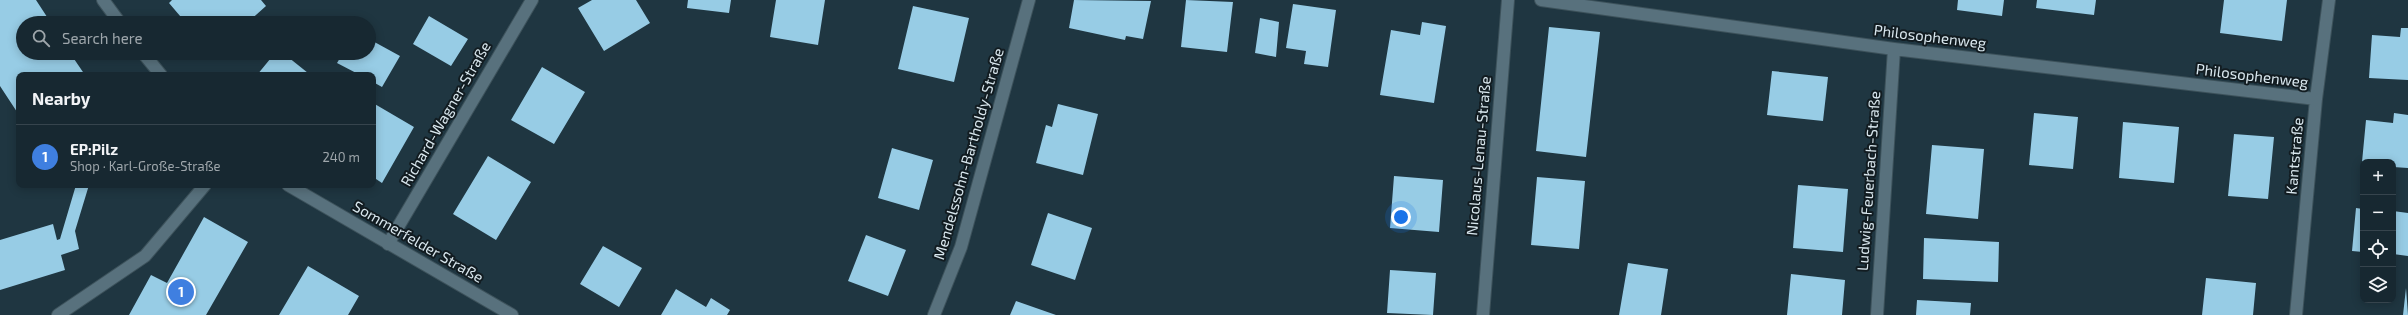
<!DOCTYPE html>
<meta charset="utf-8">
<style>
body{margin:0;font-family:"Exo 2",sans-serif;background:#203039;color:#f1f3f6}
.controls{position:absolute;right:12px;bottom:12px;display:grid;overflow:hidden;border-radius:8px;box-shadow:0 2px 10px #0003}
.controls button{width:36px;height:36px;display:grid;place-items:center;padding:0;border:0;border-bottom:1px solid #36444d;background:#172831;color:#f1f3f6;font:20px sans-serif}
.you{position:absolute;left:1401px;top:217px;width:14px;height:14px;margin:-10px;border:3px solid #fff;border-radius:50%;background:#1a73e8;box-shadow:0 0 0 6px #1a73e833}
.badge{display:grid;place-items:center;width:26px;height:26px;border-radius:50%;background:#bca0f2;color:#fff;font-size:13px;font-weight:700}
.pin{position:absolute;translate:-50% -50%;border:2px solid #fff;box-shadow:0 1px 4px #0006}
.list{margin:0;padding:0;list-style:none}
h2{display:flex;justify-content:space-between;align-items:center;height:52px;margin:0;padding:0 16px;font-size:17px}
h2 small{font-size:13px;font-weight:400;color:#9ea6ab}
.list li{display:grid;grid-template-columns:26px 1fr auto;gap:12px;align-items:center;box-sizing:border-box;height:64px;padding:0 16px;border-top:1px solid #36444d}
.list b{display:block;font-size:15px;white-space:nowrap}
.list p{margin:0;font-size:13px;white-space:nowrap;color:#9ea6ab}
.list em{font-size:13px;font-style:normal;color:#9ea6ab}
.icon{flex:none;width:22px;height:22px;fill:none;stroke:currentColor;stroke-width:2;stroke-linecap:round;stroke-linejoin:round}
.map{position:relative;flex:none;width:2408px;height:315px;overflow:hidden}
.search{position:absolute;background:#172831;box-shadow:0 2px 10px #0003;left:16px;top:16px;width:360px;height:44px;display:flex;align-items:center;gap:10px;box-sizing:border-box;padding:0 14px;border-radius:22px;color:#9ea6ab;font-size:15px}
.panel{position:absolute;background:#172831;box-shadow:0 2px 10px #0003;left:16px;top:72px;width:360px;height:116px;border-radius:8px}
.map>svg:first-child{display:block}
.building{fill:#97cce5}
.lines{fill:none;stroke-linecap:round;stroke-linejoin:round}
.minor-casing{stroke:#3d525b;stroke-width:14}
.secondary-casing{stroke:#3d525b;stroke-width:14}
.minor{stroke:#58717d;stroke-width:12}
.secondary{stroke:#58717d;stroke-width:12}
.labels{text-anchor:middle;stroke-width:4;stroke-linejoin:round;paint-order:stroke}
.street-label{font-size:15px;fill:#d9e7ee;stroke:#121c21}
</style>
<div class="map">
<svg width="2408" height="315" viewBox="0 0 2408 315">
<rect width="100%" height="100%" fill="#1f3641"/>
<path class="building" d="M0,0H36L51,23H23V53H70L85,75H19V115L0,86Z
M172,0H261L266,6L247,23H186L169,3Z
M592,0H636L650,23L604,51L578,8Z
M688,0H731L729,13L687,8Z
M776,0H825L818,45L770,37Z
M1074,0L1151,1L1143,39L1126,36L1125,40L1069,28Z
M1186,0L1233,2L1227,52L1181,47Z
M1958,0H2004L2002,16L1957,10Z
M2037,0H2096L2094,15L2036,8Z
M2224,0H2287L2282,41L2220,33Z
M1293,4L1336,10L1328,67L1304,64L1306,51L1286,48Z
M913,6L969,18L954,82L898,69Z
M429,16L468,39L451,66L413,44Z
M1260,18L1279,22L1276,57L1255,53Z
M1422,22L1446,26L1434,103L1380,95L1391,30L1420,35Z
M1549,27L1600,32L1586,157L1536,151Z
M2401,28H2408V80L2369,78L2372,35L2400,37Z
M369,39L400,56L382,87L373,82V75H360L337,63L343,53H369Z
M275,53H283L308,73L306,75H257Z
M542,67L585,92L554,144L511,120Z
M1772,71L1828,77L1823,121L1767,115Z
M373,103L414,127L382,183L373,177Z
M1058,104L1098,114L1083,175L1036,163L1046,125L1052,127Z
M2034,113L2078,117L2073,169L2029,165Z
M2394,113L2408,115V168L2393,167V162H2362L2366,120L2393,123Z
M2123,122L2179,127L2174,183L2119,178Z
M2234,134L2274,137L2268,199L2228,196Z
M1932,145L1984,149L1978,219L1926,214Z
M892,148L933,160L919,210L878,198Z
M488,156L531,182L496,240L453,214Z
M1394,176L1443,180L1439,232L1390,228Z
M1537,177L1585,181L1579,249L1531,245Z
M76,185H89L75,231L79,249L61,255L65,270L0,290V240L53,224L57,240L60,239Z
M1798,185L1848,189L1843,252L1793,248Z
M2356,208L2363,209V252L2352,251Z
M2393,211L2408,213V256L2393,254Z
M1048,213L1092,228L1075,280L1031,265Z
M204,217L248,242L206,315H129L151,275L167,283Z
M866,235L906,250L888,296L848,281Z
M1924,238L1999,242L1998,282L1923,279Z
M603,246L642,268L619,307L580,284Z
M1628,263L1668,269L1661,315H1619Z
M308,266L359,296L348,315H279Z
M1390,270L1436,273L1433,315L1387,313Z
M1791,274L1845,280L1842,315H1787Z
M2206,278L2256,283L2253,315H2202Z
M2406,288L2408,315H2403Z
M676,289L706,307L711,298L730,310L727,315H661Z
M1917,300L1971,303L1970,315H1916Z
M1016,301L1056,315H1010Z"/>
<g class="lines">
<defs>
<path id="minor" d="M1541,0L1894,49L2316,99
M388,244L532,0
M58,315L145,256L205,185
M934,315L961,247L1029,0
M1483,315L1508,0
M1877,315L1894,49
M2296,315L2316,99L2329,0"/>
<path id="secondary" d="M103,0L120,23
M143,53L161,75
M288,185L512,315"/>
</defs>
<use href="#minor" class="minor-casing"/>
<use href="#secondary" class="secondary-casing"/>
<use href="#minor" class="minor"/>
<use href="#secondary" class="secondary"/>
</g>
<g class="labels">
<g class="street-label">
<text transform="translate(1930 37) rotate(7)" y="5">Philosophenweg</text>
<text transform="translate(2252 76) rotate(7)" y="5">Philosophenweg</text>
<text transform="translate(446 114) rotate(-60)" y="5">Richard-Wagner-Straße</text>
<text transform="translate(969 154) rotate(-74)" y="5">Mendelssohn-Bartholdy-Straße</text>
<text transform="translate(1479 156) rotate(-85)" y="5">Nicolaus-Lenau-Straße</text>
<text transform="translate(2295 156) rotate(-85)" y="5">Kantstraße</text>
<text transform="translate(1869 181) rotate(-86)" y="5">Ludwig-Feuerbach-Straße</text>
<text transform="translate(418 242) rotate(30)" y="5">Sommerfelder Straße</text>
</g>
</g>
</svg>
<div class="controls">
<button>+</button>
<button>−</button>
<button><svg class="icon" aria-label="locate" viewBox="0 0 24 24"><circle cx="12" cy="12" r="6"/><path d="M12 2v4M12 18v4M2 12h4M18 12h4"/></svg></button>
<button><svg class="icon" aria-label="layers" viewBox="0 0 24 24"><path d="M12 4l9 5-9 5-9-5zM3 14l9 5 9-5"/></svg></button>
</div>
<div class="you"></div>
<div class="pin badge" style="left:181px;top:292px;background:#3f7fe0">1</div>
<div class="search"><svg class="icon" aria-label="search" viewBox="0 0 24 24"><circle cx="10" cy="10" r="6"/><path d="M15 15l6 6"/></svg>Search here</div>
<section class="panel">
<h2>Nearby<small></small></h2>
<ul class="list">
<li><span class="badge" style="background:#3f7fe0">1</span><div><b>EP:Pilz</b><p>Shop · Karl-Große-Straße</p></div><em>240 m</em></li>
</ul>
</section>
</div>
